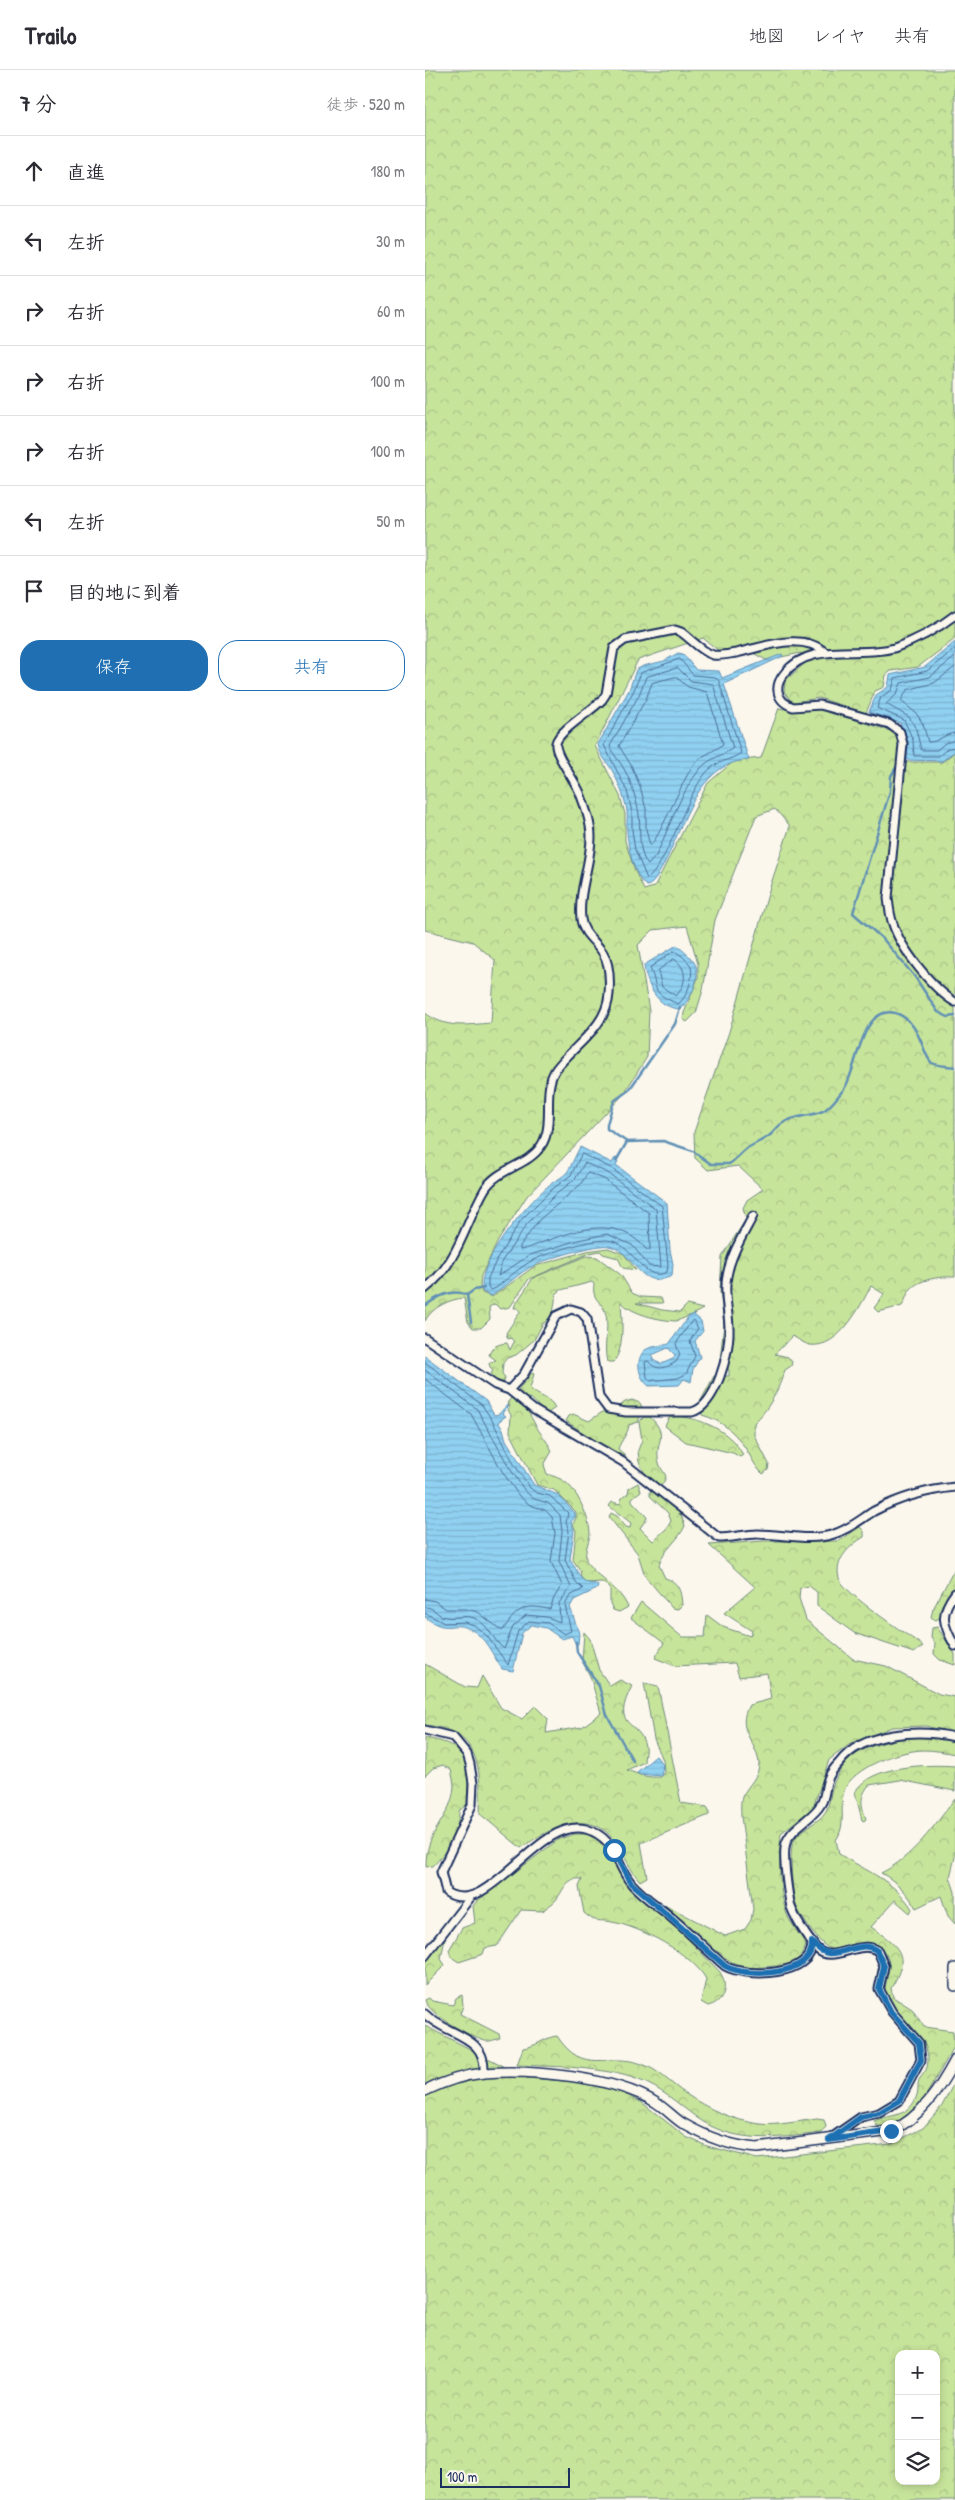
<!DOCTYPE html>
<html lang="ja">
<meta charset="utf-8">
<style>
body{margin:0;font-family:"Patrick Hand","Klee One",sans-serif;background:#f7f7f7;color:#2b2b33}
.controls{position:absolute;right:15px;bottom:15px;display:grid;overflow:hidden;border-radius:10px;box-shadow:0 2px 8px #0003}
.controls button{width:45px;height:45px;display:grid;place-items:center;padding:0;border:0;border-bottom:1px solid #e1e1e2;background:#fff;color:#2b2b33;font:25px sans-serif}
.scale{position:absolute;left:15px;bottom:12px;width:130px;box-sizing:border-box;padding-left:5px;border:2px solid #1b2f5e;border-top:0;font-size:14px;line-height:18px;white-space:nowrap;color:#1b2f5e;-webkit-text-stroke:4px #fbf7ec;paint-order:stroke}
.stop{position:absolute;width:15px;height:15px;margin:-11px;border:4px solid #1f6fb2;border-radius:50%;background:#fff}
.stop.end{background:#1f6fb2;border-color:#fff;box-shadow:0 1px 5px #0008}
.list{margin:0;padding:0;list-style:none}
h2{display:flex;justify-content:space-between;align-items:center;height:65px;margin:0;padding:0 20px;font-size:21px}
h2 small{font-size:16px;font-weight:400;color:#7c7c81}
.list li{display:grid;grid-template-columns:32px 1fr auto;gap:15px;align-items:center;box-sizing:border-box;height:70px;padding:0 20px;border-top:1px solid #e1e1e2}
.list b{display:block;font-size:19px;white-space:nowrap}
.list em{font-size:16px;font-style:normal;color:#7c7c81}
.actions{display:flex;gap:10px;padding:15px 20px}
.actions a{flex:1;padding:11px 0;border:1px solid #1f6fb2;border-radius:20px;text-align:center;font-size:18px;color:#1f6fb2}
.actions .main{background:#1f6fb2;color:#fff}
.icon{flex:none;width:28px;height:28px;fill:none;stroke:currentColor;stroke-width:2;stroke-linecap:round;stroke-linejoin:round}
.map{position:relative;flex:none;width:530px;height:2430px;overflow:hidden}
header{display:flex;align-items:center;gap:30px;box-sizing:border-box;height:70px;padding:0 25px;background:#fff;border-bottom:1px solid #e1e1e2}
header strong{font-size:24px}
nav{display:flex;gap:28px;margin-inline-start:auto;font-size:18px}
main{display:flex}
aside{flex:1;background:#fff}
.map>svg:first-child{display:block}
.forest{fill:url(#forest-crowns);stroke:#718a7c;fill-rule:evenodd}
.water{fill:url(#water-rules);stroke:#6190b6;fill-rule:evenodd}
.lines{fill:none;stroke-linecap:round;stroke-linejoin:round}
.shore{stroke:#4a6f99;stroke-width:1}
.stream{stroke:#6190b6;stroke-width:2.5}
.minor-casing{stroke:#1b2f5e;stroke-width:11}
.tertiary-casing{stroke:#1b2f5e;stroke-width:12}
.minor{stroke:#fbf7ec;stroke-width:7}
.tertiary{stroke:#fbf7ec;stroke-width:9}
.route{stroke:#1f6fb2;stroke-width:6}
</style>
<header>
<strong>Trailo</strong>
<nav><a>地図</a><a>レイヤ</a><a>共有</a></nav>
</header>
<main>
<aside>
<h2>7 分<small>徒歩 · 520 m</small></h2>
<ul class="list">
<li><svg class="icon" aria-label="ahead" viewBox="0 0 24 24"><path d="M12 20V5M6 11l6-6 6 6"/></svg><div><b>直進</b></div><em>180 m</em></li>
<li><svg class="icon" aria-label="left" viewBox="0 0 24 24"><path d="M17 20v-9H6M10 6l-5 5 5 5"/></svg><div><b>左折</b></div><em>30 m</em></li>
<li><svg class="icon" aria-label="right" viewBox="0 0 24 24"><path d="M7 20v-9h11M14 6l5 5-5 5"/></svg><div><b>右折</b></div><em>60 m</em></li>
<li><svg class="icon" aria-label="right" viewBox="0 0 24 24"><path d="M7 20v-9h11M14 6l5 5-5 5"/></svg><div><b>右折</b></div><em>100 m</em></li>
<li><svg class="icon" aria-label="right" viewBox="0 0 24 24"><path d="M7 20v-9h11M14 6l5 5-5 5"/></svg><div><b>右折</b></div><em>100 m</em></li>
<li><svg class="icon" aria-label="left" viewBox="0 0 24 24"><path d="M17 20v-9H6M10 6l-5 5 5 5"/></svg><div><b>左折</b></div><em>50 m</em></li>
<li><svg class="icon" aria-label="arrive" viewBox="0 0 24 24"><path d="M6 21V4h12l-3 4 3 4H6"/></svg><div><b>目的地に到着</b></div></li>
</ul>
<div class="actions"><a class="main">保存</a><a>共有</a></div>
</aside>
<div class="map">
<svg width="530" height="2430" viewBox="0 0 530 2430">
<defs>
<pattern id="forest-crowns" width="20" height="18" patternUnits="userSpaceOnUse" patternTransform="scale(1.25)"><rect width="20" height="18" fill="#c7e49b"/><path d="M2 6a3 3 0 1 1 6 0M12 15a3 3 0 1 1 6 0" fill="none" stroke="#aac488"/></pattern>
<pattern id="water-rules" width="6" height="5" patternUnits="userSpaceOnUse" patternTransform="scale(1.25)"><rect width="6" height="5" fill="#90d0f1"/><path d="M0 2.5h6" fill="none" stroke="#7cb3d1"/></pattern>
</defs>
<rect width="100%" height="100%" fill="#fbf7ec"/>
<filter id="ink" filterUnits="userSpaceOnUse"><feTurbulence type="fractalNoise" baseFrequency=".02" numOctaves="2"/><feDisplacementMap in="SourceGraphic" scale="10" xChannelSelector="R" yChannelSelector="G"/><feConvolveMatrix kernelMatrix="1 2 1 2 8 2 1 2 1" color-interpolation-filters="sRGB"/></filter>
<g filter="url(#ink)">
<path class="forest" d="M0,0H530V569L493,597L466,601L461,605L459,617L450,621L441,643L394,628L370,632L365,630L359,621L360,611L380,593L376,583L341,590L317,577L294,581L278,568L213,590L170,676L195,726L200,744V771L210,801L219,820L229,817L283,713L309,691L336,688L354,638L371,641L391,638L469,662L474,671L472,692H517L530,682V1207C516,1206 492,1209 484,1221C481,1226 480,1232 477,1236L453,1242L449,1238L459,1224L446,1216C435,1237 414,1279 385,1275C379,1274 372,1268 367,1266L350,1284L363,1287L367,1292L366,1296L360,1300C353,1320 345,1338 329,1353V1365L344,1394L343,1400L338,1404C332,1399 328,1391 324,1384C313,1365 299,1351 277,1345L274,1334L289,1306H304V1300L295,1290L299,1254L295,1221L297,1187L321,1149L318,1138L322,1130L338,1119L313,1096L283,1100L270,1088L269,1062L304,962L345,817L365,756L350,739L331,746L290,850L278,920L271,943L262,952L258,949L259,943L273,908V894L262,856L228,860L213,875L224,941L222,987L198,1025L102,1126L73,1171L56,1206L55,1216L57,1223L67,1227L110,1196L162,1181L183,1178L199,1184L211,1200L198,1198L193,1188L178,1184L175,1181L165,1183L104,1209L85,1237L75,1239L70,1234L64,1237L65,1249L56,1258H48L43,1252L39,1228C25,1229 7,1237 0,1251V943C22,959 40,955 66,953L70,890L48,872L0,860Z
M161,1186L172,1187L196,1205L207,1223L216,1227L236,1228L238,1233H211L237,1240L255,1242L262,1235L278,1239C273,1242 254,1251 250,1251C233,1250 207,1244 196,1232C197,1249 200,1280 188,1292H182C178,1276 184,1260 181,1245C178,1230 166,1232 169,1214L167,1212L136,1220L131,1224L128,1244L117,1255L109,1270L91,1285L82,1288L78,1293L77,1304L80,1307L79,1312L76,1314L67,1310L66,1304L68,1300L65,1297L64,1293L71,1290L64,1285C67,1276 73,1274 82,1273L85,1280L89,1272L86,1268L83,1269L81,1263L95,1242L93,1238H89L90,1235L108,1208Z
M107,1303L109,1304L105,1318C112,1327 126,1327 130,1338L123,1343C114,1341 112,1331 104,1328L95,1331C105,1341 108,1354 117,1365C121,1371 124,1374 127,1381L119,1395L122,1404C128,1406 135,1408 140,1412C152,1420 165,1449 165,1464C164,1473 157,1485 163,1494C175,1510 194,1517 203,1537L194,1542L188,1540L185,1533V1518L177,1512L162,1513L156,1508L155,1500L148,1490L151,1461L148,1454L151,1448V1442L129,1420L112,1415L85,1362L86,1345L83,1340L85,1336L82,1333Z
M207,1330L215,1333L218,1339L213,1352L204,1355C203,1364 196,1370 193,1379L200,1385L199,1390L141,1351L144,1346L148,1344L164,1351L179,1341L185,1343L200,1332Z
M250,1346C276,1348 306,1361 318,1385L315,1387L308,1383L261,1372L240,1356L244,1348Z
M219,1347H225C244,1365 231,1371 233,1388C233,1394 238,1401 241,1406L238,1414L232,1415L220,1404L214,1392L213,1380L217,1370L214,1352Z
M213,1413L216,1421L207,1428V1431L221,1446L222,1448L215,1458L228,1471L242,1458L246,1451L243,1443L225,1426V1421L228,1419L255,1442L260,1456C253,1471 239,1479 234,1495L240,1508C254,1512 256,1521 257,1535L253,1539L247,1538L220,1506L213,1484L184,1447L186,1443L192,1446L201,1457L205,1458L206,1453L184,1436L187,1432L195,1434L197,1428L203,1423L204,1418Z
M435,1457L439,1461V1467C425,1475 409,1490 414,1508C419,1524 482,1564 498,1576L489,1583L429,1563L392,1536V1522L384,1516L375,1518L374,1528L381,1550L428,1589L461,1596L514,1624L530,1627V1663L500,1656L467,1657L425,1674L404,1690L388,1738L356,1763C354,1788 353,1826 364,1849C369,1858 377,1865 381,1875C377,1889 368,1895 353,1896C342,1896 324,1900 314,1896C297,1889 254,1848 239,1834L300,1866L320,1859L326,1850L328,1839L316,1746C316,1740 315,1732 317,1727C322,1716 335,1706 334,1693C331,1670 310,1660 324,1635L346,1629L342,1603L314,1607L310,1593L250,1596L230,1588L239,1573L206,1548L216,1532L257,1567H280L282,1545L298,1557L325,1566L327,1561L299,1543L330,1517L284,1475L339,1471H414Z
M530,1498V1518L515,1548L510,1550L506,1547L508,1539Z
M512,1557L530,1584V1595L515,1590L509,1584L510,1573L506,1568L507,1558Z
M159,1562L165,1569L174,1600L185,1616L195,1610L207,1616C184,1660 215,1649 220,1676C221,1680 219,1687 219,1692L202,1700C215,1705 222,1708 236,1707L239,1702L238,1690L229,1669L219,1613L233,1616L256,1733L282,1737L284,1740V1745L216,1773L222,1807L215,1811C205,1800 200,1786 192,1774C166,1735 125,1758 96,1778L55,1744C56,1698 56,1661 0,1655V1594L40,1617L52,1618L57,1606L76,1638L97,1649L110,1636L123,1649L121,1663L157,1657L176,1643L165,1606L157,1591Z
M483,1667H508L530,1672V1684C520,1682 509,1680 499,1680C476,1680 427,1697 419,1721C414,1738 422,1754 411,1770L414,1784C441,1801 470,1811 487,1839L485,1843L470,1830L446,1857C473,1876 487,1884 466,1918L468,1927L487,1939L499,1957L528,1961L529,1977L500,2027L485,2047L467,2056H452L449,2051C465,2044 485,2048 492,2025C494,2020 492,2015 494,2010C496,2006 501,2002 502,1997C510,1968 473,1950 462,1927C455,1910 474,1896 456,1878C440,1863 424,1882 406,1879C395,1876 375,1846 371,1835C367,1824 364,1782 368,1772C374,1758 394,1754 401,1741C405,1734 405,1723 408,1715C422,1679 448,1675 483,1667Z
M0,1668C46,1675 44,1693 42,1734L34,1741C34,1761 22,1782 8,1796L1,1797C0,1759 27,1749 29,1716C29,1711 27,1705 26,1700L18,1695L8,1698L0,1706Z
M530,1696V1721L475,1710L444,1715C434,1728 436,1734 441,1749L439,1751L437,1750L430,1722C445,1695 502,1694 530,1696Z
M530,1729V1787L525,1807L530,1822V1854L523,1846L516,1826L491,1838C482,1822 472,1812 456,1803C487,1788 509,1756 530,1729Z
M150,1764H163L173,1770L190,1791L204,1819L258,1864L295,1902C304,1917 299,1932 283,1936L276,1932L281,1909C267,1884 216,1857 187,1852C173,1849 172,1854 159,1843L154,1817L157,1809C140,1807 139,1821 130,1831C126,1835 121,1837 118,1841L96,1840L72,1876L60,1878L58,1884L34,1892L26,1887L24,1880L37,1858L50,1853L48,1836L52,1831L134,1769Z
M20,1868L16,1889L20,1895L0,1915V1893Z
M37,1925L38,1936L35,1944L74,1964L75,1968C71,1969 65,1972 60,1971C46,1967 3,1944 0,1930L4,1928L7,1931L28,1935L31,1928Z
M0,1956L102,2008L154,2012L189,2019L216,2032L261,2067L282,2076L332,2089L466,2074L498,2058L517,2036L530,2011V2430H0ZM474,2284H511V2411H474Z
M132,1966C159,2007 181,1981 217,1994C234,2000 246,2014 261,2024C283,2039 307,2050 335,2054C352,2056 374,2051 392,2049L399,2050L401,2057L397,2063C353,2068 309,2075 271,2047C252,2033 236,2018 214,2010C176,1996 133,1997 92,1995L98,1978C111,1977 120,1967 132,1966Z"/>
<path class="water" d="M530,572V681L517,691L482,690L483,672L475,653L444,642L451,625L463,617L465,605L500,597Z
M253,583L258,584L271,600L294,601L297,608L357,584L358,586L299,614L324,690C269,692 258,764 234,803C230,809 228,815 221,816C208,804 203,778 202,761C201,755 203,748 202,741C200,729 195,716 189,704C184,693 175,687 173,674L204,620L211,600L218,596L239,591Z
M252,875C258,881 268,888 271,896C275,910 265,931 255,939C232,938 221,914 219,895Z
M155,1077L187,1093L190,1088L193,1091L191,1095L242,1133L245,1180L248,1194L247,1206C212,1222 212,1182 184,1176C173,1173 122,1189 110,1195C94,1202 81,1217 66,1226L58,1222C49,1195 102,1134 122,1117C128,1111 138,1108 143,1101C147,1094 151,1084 155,1077Z
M268,1244L276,1251L278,1261L270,1271L275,1287L268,1299L266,1312L259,1309L254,1315L224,1316C214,1309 209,1290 220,1280C226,1276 237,1276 244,1274L264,1246ZM243,1278L250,1285L248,1289L236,1294L228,1290L227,1285Z
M0,1286L61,1331L69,1345L74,1344L82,1335L84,1336L77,1343L81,1346L73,1352L78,1359L81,1370L109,1415L133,1425L150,1443V1447L146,1452L149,1460L145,1489C154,1502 154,1514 171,1514L173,1516L172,1519L149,1530L145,1537L154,1563L153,1574L151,1575L147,1566L137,1569L121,1558L106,1555L97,1563L88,1601L77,1599C68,1586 60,1566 45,1559C26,1550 23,1565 0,1547Z
M231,1686L238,1695L236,1706L213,1704L212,1702Z"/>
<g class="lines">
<path class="shore" d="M530,579L502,601L470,608L467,620L456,627L452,638L479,650L488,670L489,686H514L523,678L530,677
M530,587L505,607L476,613L472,624L461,634L484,647L491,659L496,680H512L520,673L530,670
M255,589L268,605L290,607L294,611L316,683C305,691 290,691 280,704C261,726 241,797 222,809L210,780L207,760V742L202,721L179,675L208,622L216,603Z
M530,597L509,613L482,620L476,631L491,643L498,654L503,672C513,673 520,663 530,663
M253,598L266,611L288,614L308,678C298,686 284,688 275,699C255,723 244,758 231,786L223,795C211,780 217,757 213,739C210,726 206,711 199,699C195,691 188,685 185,676L214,625L221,607Z
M251,607L263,617L282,622L298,674C289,682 275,685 267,697C257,712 233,770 225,776L221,759V739L215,716L206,695L194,676L221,629L227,613Z
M249,881C254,883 264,891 266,897C269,908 261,929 253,934C224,921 235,922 225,898Z
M249,889C263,898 262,914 251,926L237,917L233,901Z
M157,1084L186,1098L237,1136L243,1195L242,1202C218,1215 207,1171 182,1170C162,1170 126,1182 108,1190C95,1197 82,1209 71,1218L66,1220L63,1218V1208L72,1189L96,1150L125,1121L146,1105Z
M160,1093L183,1103L231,1139L236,1197L224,1196L207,1175L182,1164L153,1170L105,1185L73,1206L77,1191L102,1154L129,1126L150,1109Z
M163,1103L179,1109L224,1143L225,1180H222C193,1146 158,1158 121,1171C113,1174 103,1179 95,1180V1176L114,1150L155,1115Z
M268,1250L273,1258L265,1271L270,1286L261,1304L253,1308L225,1311L222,1307L220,1292L223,1291C232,1302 240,1298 251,1292L255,1285L251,1274Z
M0,1292L57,1335L67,1350L89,1394L105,1418L112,1423L125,1426L143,1443L141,1452L144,1461L140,1490L151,1512L158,1519L145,1526L140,1535L146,1561L139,1564L123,1553L104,1551L93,1561L83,1595L62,1566L49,1555L40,1552L19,1553L0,1543
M0,1300L52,1339L84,1397L100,1421L109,1429L123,1433L135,1445L137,1462L134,1491L146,1517L134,1533L135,1552L122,1547L101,1545L88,1557L79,1579C68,1571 65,1555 49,1548C39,1544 27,1550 17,1546C11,1543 8,1537 0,1537
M0,1309L46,1344L77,1401L94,1426L105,1435L120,1440L127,1447L130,1463L126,1492L137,1515L129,1528L125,1539C120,1539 114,1537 109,1537C92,1536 85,1551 77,1561L53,1542L41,1539H21L10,1531L0,1529"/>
<path class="stream" d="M472,696L466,706L465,721L428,843L458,869L490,907L513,942L523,947L530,946
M255,938L250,954L204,1020L189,1031L182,1054V1059L202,1072L238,1071L268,1081L286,1094H304C310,1090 315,1084 321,1079C328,1074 337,1071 344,1066C350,1062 352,1056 358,1053C370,1045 385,1047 398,1041C406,1037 413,1026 419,1019C432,1001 436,934 470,943C496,950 498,988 507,993C513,996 523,996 530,997
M191,1091L202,1072
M42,1225L46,1252
M0,1236C12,1227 27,1218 42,1225L49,1220L59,1218
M151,1572L152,1582L174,1616L182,1645L208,1691"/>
<defs>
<path id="minor" d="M530,545C512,559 490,571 469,578C434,588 385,570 359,604C355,609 352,615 353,621C354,630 360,634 368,637L395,635L464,654L475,662L478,674L463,828C464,837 465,846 468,854C476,879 508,919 530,932
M0,1219C34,1192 40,1153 60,1119C73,1098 103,1096 116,1076C131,1054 116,1021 131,999C149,975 182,957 184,924C185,911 185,894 178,883C171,871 158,865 156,849C153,821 166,794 166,767C166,752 160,737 155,723C150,710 129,684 131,673C134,660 167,641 177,630L181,624L189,578L200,570L250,560L256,562C265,568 277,582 288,585C295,586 304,584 311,583C339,577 377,561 401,583
M0,1268L70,1315L84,1320L109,1340L198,1392L294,1468C307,1468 320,1464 333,1464C358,1464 385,1472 409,1464C425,1459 436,1449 449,1441C474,1428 502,1420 530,1417
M84,1320L99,1304L131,1246L146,1239L156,1242L162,1249L174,1327L183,1339L201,1342H267C291,1336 305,1282 304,1259C304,1241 298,1224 302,1206C306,1184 318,1165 328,1146
M530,1523C514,1544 518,1555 530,1576
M0,1660L28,1667L42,1684L45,1694L48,1713L47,1735L16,1802L21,1822C63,1851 113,1746 161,1759C192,1768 190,1794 206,1813C218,1827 233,1836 247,1848C265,1863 282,1880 300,1896C321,1908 389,1907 387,1872
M0,1886L45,1828
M0,1944C21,1966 62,1964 59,2003
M406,2068L436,2047L454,2043L474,2031L496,1990L494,1973L467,1942L454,1919L459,1896L453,1881C434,1868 408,1895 392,1879C382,1868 371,1850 366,1837C363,1824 357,1784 361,1773C367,1756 388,1749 396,1734C400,1728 400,1719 402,1712C404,1705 409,1698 414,1693C438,1661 495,1659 530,1667"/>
<path id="tertiary" d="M530,1898V1916
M0,2021C18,2012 39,2005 59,2003C105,1999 190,2007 230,2032C240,2038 248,2047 257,2053C281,2067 305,2076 332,2078L466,2061C496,2048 515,2018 530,1990"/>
</defs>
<use href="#minor" class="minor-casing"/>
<use href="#tertiary" class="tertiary-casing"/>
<use href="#minor" class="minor"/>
<use href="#tertiary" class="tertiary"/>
</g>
</g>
<g class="lines" filter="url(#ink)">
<path class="route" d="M189,1780L206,1813L300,1896C321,1908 389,1907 387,1872C408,1900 431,1865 452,1881L459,1896L454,1919L466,1942L494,1973L496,1990L474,2031L454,2043L436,2047L404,2070L466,2061"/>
</g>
</svg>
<div class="controls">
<button>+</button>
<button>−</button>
<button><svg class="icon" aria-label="layers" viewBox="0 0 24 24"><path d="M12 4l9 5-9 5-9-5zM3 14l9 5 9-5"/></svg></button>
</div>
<div class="scale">100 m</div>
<div class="stop" style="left:189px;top:1780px"></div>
<div class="stop end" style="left:466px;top:2061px"></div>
</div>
</main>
